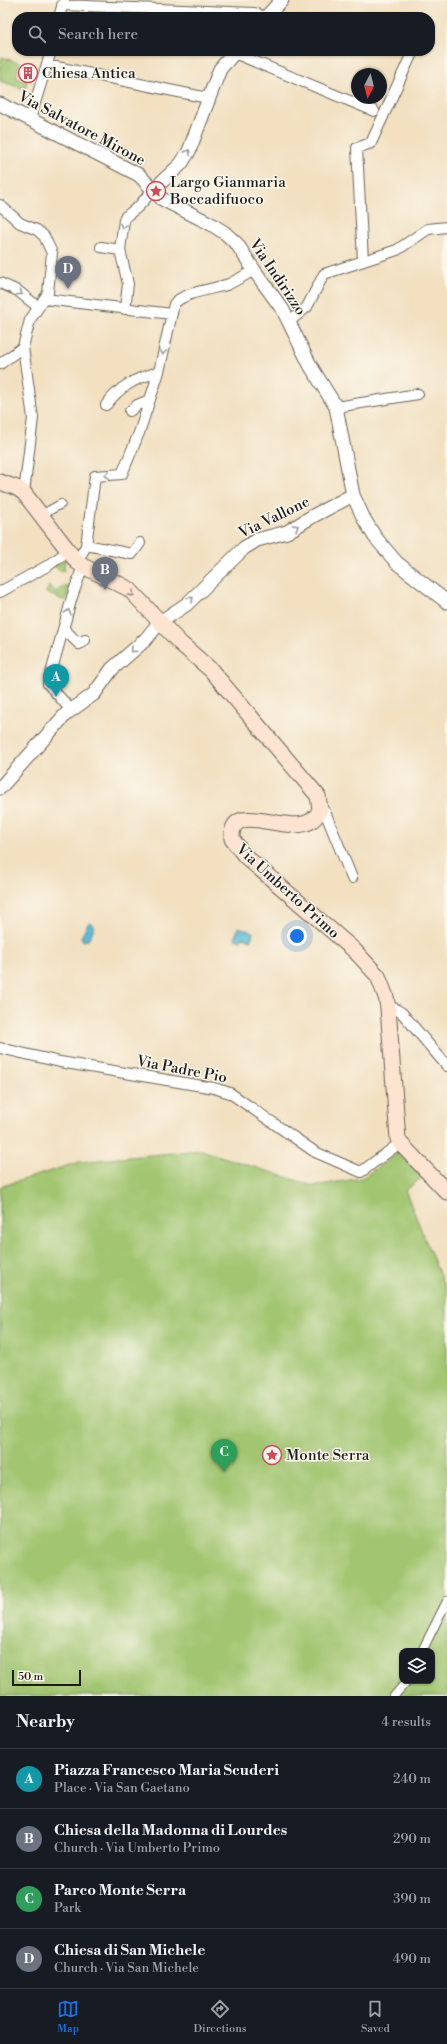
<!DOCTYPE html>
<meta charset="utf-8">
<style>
body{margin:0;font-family:"Libre Bodoni",serif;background:#242831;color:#f1f3f6}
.controls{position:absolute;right:12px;bottom:12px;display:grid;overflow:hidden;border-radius:8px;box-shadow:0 1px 3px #0004}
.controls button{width:36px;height:36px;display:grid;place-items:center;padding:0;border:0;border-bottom:1px solid #363941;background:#171b24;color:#f1f3f6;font:20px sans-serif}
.compass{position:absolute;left:351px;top:68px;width:36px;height:36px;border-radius:50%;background:#171b24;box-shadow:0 1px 3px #0004;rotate:187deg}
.scale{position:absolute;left:12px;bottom:10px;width:69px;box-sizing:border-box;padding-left:4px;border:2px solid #1c1c1c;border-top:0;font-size:11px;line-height:14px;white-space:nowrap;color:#1c1c1c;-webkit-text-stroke:3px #fbf7ec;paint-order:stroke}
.you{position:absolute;left:297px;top:936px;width:14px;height:14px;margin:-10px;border:3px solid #fff;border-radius:50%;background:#1a73e8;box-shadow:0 0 0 6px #1a73e833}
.badge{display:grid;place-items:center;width:26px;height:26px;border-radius:50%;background:#1a73e8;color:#fff;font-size:13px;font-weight:700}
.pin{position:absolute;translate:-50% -33px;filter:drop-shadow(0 1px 2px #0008)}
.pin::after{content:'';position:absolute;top:21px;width:14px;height:12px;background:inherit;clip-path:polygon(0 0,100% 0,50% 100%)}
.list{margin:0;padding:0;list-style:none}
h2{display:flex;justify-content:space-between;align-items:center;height:52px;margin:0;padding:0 16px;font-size:17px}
h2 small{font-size:13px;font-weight:400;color:#9ea1a6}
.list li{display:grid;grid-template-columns:26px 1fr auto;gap:12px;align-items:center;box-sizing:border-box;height:60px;padding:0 16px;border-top:1px solid #363941}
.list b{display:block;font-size:15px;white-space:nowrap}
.list p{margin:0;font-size:13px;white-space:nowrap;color:#9ea1a6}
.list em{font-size:13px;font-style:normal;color:#9ea1a6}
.icon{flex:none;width:22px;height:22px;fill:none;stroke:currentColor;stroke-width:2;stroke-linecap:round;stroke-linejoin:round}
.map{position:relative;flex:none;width:447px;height:1696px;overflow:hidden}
.search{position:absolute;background:#171b24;box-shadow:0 1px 3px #0004;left:12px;right:12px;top:12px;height:44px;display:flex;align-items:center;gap:10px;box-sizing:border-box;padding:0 14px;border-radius:16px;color:#9ea1a6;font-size:15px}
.sheet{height:292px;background:#171b24}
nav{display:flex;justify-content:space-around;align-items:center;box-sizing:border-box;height:56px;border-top:1px solid #363941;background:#171b24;font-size:11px;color:#9ea1a6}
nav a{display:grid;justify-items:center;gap:2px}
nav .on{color:#1a73e8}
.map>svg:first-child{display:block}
.green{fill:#a1c56f;stroke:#5e7046;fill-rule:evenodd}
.water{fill:#5abdd8;stroke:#3b6c7a}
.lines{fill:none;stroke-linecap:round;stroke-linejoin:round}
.pedestrian-casing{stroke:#676156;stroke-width:10}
.minor-casing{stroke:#676156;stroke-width:12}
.tertiary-casing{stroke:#676156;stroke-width:15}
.secondary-casing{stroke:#676156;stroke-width:17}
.pedestrian{stroke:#fff;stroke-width:8}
.minor{stroke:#fff;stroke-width:10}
.tertiary{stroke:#fff;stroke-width:13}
.secondary{stroke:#fde4d1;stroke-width:15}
.oneway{stroke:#999}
.oneway2{stroke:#988a80}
.labels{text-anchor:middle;stroke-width:3;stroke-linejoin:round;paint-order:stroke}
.poi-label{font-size:15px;fill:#1c1c1c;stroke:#fbf7ec;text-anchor:start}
.street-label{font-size:15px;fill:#1c1c1c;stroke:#fbf7ec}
</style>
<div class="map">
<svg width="447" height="1696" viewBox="0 0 447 1696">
<rect width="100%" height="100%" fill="#fbf7ec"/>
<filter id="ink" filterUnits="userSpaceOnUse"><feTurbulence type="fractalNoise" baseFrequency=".025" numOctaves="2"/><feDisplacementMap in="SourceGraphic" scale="8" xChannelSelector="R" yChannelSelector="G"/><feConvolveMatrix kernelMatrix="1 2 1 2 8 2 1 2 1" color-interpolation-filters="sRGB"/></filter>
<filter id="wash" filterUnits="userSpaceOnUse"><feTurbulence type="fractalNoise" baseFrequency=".012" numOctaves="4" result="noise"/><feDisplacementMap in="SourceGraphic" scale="16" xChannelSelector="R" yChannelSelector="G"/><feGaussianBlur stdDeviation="0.9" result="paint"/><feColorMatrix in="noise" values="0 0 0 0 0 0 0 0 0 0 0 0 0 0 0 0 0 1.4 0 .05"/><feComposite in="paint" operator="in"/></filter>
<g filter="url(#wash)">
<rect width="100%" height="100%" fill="#f2e0c1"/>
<path class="green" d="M2,57L20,63L16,77L27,81L25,89L0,81V65Z
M65,559L64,571L58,570L54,566Z
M49,585L56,592L64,586L69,587L66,601L46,593Z
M201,1150L314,1186L362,1178L398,1153L423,1177L405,1190L447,1293V1696H0V1187L79,1162ZM402,1651H432V1681H402Z"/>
<path class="water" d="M89,922L95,926L88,940L83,941L81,937Z
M238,927L253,932L251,940L242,937L240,941L235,939Z"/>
</g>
<g filter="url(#ink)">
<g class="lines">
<defs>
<path id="pedestrian" d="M41,515L61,504
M422,1651L447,1601
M394,1696L407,1681"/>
<path id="minor" d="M62,5L254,13L265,17
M59,17L64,0
M234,53L374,111
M47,65L208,98
M30,119L51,51
M0,205L20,223L37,230L44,236L52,253L48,293L30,320L23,347L33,418L24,493
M101,247L120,250
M363,261L357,148L371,143L413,51
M0,283L18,291L38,307
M45,299L172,314
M125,309L128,284L120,250L124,220L125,217L138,207L154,189
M289,322L307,307L324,274L397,250L428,229L447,227
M0,364L23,347
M106,405C120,386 136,378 159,372
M336,407L418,394
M130,411L137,405L149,400
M86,545L132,554L140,543
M77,562L86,546L95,476L122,474L139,433L159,372L174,304C183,292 215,289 229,284C237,280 246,275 254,270
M0,592L49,565L68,551
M64,629L79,644L85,640
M71,710L48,684L72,597L83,566
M320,809L325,812L352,878
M388,1008H394L402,1013L447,1066
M0,1048L60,1062L214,1088L230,1093L315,1152L361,1172L400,1143"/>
<path id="tertiary" d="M266,17L282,0
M0,104L139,175L162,199L211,224L225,233L237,244L254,270L283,310L310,365L336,407L353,495L364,519L375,537L397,563L447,602
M154,189L181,164L189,151L220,69L236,51
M0,788L66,714L94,694L112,669L145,640L160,622L187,604L244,548L257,540L287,532L313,516L353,495"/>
<path id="secondary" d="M0,482L17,488L24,493L77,562L83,566L129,589L180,643L211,670L318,796L320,809C305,851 230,791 232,839L245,856L354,950L378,976L386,997L388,1008L398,1139L400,1143L447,1192"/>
</defs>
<use href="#pedestrian" class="pedestrian-casing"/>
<use href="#minor" class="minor-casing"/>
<use href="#tertiary" class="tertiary-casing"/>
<use href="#secondary" class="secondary-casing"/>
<use href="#pedestrian" class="pedestrian"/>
<use href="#minor" class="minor"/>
<use href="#tertiary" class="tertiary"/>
<use href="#secondary" class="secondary"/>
</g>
<defs><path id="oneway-chevron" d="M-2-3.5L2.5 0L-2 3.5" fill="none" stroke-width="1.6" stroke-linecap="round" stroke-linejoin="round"/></defs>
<g class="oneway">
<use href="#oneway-chevron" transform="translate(188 152) rotate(-63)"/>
<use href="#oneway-chevron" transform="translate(123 226) rotate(99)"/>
<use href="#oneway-chevron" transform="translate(20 293) rotate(34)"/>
<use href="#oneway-chevron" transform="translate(163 352) rotate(102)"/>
<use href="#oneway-chevron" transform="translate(107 475) rotate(175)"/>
<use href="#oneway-chevron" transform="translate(296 527) rotate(-32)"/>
<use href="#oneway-chevron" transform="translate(191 599) rotate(-44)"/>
<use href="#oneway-chevron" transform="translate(68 612) rotate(-76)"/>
<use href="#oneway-chevron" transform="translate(133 650) rotate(138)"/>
</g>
<use class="oneway2" href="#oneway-chevron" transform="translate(132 594) rotate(44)"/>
</g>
<defs>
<symbol id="building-ring" viewBox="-11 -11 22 22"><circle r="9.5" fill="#fbf7ec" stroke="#d1495b" stroke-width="1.5"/><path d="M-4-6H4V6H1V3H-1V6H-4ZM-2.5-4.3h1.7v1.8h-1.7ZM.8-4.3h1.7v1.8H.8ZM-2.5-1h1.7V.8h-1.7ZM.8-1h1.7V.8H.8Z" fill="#d1495b"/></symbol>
<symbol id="sight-ring" viewBox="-11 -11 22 22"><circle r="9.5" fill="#fbf7ec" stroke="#d1495b" stroke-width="1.5"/><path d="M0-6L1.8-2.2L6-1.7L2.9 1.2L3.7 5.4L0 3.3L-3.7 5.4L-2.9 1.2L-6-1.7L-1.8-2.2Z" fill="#d1495b"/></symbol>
</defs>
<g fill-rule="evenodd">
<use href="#building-ring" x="17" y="62" width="22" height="22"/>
<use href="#sight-ring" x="145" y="180" width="22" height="22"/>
<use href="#sight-ring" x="261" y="1444" width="22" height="22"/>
</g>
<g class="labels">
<g class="poi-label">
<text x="42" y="78">Chiesa Antica</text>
<text x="170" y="187">Largo Gianmaria<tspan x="170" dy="17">Boccadifuoco</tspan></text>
<text x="286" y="1460">Monte Serra</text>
</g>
<g class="street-label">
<text transform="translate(82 128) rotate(28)" y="5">Via Salvatore Mirone</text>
<text transform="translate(278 277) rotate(56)" y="5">Via Indirizzo</text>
<text transform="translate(274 517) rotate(-26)" y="5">Via Vallone</text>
<text transform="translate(288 891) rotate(42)" y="5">Via Umberto Primo</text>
<text transform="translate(182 1069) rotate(11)" y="5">Via Padre Pio</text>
</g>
</g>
</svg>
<div class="controls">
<button><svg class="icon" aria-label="layers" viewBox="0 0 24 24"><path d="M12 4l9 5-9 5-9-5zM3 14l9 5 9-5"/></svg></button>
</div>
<svg class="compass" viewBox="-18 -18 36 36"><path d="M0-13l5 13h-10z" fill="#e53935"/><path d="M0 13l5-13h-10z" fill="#9ea1a6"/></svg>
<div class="scale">50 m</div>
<div class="you"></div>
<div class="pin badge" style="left:56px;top:697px;background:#0f9aa8">A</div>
<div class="pin badge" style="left:105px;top:590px;background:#6b7280">B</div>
<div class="pin badge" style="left:224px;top:1472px;background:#2e9e5b">C</div>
<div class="pin badge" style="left:68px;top:289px;background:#6b7280">D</div>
<div class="search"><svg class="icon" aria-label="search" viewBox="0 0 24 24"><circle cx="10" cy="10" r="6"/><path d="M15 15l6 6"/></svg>Search here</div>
</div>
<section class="sheet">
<h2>Nearby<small>4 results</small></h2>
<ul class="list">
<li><span class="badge" style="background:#0f9aa8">A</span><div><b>Piazza Francesco Maria Scuderi</b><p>Place · Via San Gaetano</p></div><em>240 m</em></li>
<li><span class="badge" style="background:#6b7280">B</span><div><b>Chiesa della Madonna di Lourdes</b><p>Church · Via Umberto Primo</p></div><em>290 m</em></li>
<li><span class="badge" style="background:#2e9e5b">C</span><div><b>Parco Monte Serra</b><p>Park</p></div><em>390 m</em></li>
<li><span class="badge" style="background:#6b7280">D</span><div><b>Chiesa di San Michele</b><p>Church · Via San Michele</p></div><em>490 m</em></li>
</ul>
</section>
<nav>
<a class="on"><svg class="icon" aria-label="map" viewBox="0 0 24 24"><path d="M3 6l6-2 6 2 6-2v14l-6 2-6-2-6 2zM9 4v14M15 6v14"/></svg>Map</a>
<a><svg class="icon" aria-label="directions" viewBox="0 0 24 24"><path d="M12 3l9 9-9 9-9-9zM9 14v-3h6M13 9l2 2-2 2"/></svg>Directions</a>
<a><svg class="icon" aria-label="saved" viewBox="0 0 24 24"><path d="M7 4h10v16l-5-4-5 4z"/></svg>Saved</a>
</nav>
